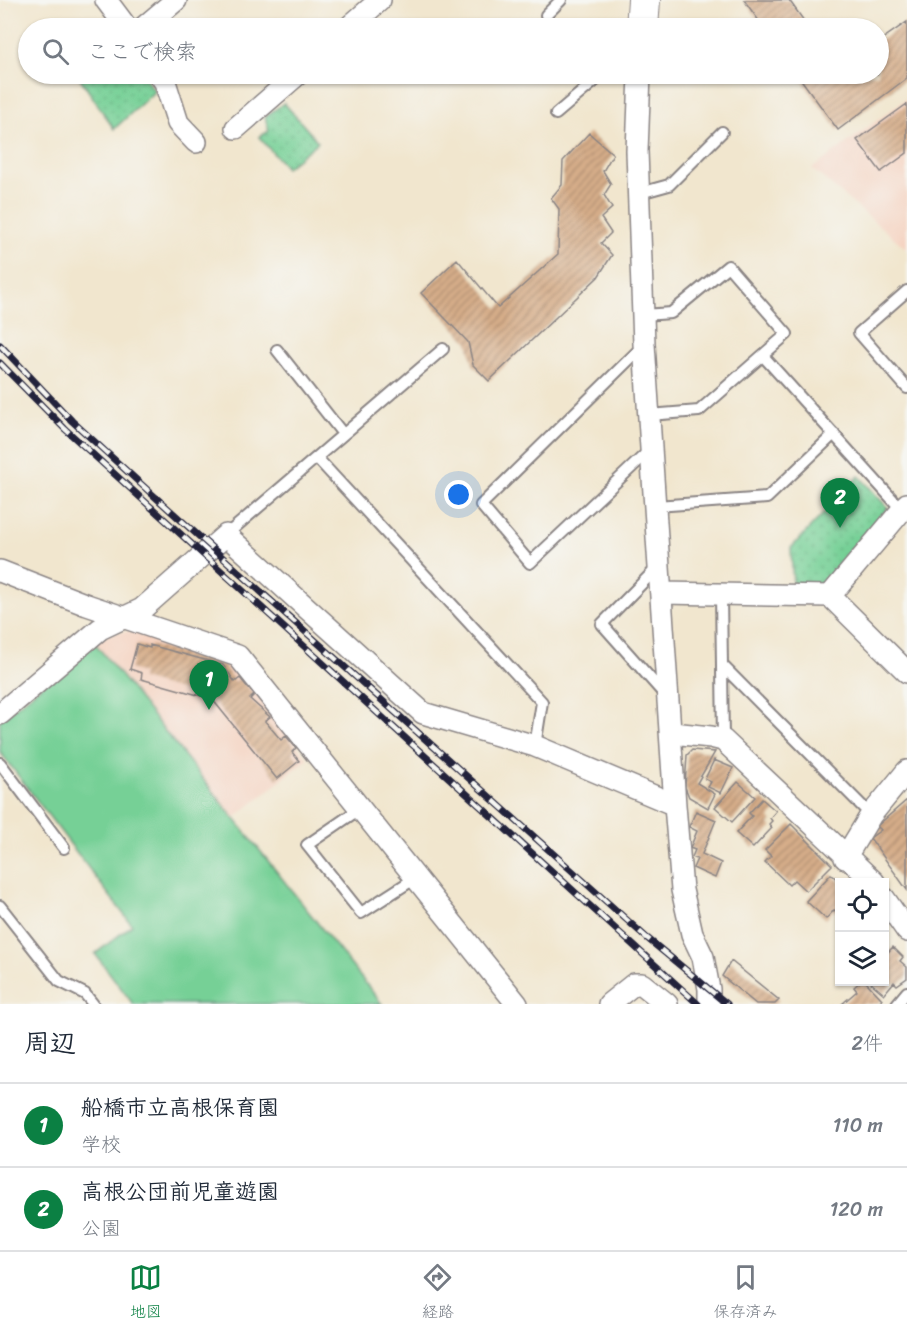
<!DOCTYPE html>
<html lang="ja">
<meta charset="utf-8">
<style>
body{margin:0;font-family:Sriracha,"Klee One",sans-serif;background:#f2f2f3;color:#1f2937}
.controls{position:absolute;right:18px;bottom:18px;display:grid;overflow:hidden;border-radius:0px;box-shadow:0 2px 4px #0004}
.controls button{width:54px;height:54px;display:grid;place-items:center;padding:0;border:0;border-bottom:2px solid #e0e1e3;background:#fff;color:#1f2937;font:30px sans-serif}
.you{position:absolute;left:459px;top:495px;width:21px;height:21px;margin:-15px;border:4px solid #fff;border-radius:50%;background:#1a73e8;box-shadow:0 0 0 9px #1a73e833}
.badge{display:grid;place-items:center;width:39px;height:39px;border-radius:50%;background:#0b8043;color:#fff;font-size:20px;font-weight:700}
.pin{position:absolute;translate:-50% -50px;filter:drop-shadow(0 2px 3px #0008)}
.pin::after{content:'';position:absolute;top:32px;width:21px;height:18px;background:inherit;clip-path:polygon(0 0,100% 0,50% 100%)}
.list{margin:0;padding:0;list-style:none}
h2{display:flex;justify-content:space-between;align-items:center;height:78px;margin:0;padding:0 24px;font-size:26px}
h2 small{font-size:20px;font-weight:400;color:#747a83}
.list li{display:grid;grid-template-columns:39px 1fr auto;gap:18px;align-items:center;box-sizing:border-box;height:84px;padding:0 24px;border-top:2px solid #e0e1e3}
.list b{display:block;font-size:22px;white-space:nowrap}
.list p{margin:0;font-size:20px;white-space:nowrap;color:#747a83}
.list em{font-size:20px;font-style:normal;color:#747a83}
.icon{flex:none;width:33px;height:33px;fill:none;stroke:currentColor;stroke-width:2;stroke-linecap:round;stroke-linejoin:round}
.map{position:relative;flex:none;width:907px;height:1004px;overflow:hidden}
.search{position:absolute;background:#fff;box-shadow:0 2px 4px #0004;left:18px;right:18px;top:18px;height:66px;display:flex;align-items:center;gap:15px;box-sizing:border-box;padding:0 21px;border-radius:33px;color:#747a83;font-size:22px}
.sheet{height:246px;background:#fff}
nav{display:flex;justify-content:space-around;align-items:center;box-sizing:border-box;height:84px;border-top:2px solid #e0e1e3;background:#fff;font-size:16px;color:#747a83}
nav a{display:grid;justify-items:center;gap:3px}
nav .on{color:#0b8043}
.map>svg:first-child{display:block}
.built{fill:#f5d3c1}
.park{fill:url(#park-dots);stroke:#4c7968;stroke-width:1.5}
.pitch{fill:#76d096;stroke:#4c7968;stroke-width:1.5}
.building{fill:url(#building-hatch)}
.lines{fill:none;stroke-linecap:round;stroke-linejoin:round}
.lane-casing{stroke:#8a8484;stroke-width:14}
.street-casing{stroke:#8a8484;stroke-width:24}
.secondary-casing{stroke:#8a8484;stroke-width:34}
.lane{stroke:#fff;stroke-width:10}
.street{stroke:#fff;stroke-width:21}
.secondary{stroke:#fff;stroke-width:32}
.rail-casing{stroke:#22223b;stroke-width:7}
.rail{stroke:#f6f6f2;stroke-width:4.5;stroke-dasharray:14;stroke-linecap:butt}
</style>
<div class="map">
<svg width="907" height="1004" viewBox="0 0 907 1004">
<defs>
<pattern id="park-dots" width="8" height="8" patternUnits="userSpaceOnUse" patternTransform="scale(1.5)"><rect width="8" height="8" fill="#76d096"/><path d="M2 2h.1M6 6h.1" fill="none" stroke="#66b282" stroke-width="1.8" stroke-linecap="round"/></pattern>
<pattern id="building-hatch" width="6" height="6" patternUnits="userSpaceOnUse" patternTransform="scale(1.5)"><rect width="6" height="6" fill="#d6ad89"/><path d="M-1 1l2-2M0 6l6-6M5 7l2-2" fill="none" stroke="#ad8c71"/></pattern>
</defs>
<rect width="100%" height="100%" fill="#f6f6f2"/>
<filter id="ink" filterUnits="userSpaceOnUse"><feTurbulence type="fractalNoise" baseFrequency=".0167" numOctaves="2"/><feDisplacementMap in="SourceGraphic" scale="12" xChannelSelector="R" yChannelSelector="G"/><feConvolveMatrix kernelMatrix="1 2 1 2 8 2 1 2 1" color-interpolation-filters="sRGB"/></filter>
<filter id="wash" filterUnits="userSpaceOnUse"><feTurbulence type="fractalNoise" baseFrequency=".008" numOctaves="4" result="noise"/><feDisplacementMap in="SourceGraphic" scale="24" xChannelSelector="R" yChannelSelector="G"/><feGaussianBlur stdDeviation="1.35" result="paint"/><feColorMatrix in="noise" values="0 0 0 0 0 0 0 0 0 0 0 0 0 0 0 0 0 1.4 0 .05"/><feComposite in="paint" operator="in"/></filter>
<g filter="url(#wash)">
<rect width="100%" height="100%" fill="#f1e6ce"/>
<path class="built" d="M907,98V249L812,169Z
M132,631L232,662L308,759L234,818L94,642L113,633Z"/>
<path class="park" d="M77,74H142L155,91L114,129Z
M284,103L318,142L286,168L259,137L269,131L265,117Z
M859,476L888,508L824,584L793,585L791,548Z"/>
<path class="pitch" d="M94,642L382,1004H133L95,954L132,925L0,752V720Z"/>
<g id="blocks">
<path class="building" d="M744,0H789L809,28H764Z
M907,22V78L838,130L797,74H878V42Z
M907,104V153L881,172L857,140Z
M589,133L613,154L603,171L611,184L604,195L612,208L601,218L611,233L601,243L612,255L598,277L489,381L473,365L468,342L421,293L457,259L498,308L558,254L559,209L551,198L562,185L563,161Z
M137,644L150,648V645L223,665L235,682L240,678L254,695L250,699L270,717L265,721L281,740L286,736L296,748L292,752L299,761L277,779L212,699L141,679L142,673L130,669Z
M692,750L715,752L697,783L715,794L708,808L689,797L685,787L687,755Z
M714,760L733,768L721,793L708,787L711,782L705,779Z
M738,782L755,797L732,822L715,807Z
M762,799L776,811L770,818L772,821L769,824L772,828L753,848L736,833L752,816L749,813Z
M907,800V890L870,838L881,830L877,826Z
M696,811L716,820L702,854L721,863L715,878L693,868L697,859L692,857L695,850L690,848L697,831L689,827Z
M791,824L832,865L806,891L794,880L789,885L765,862L771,856L765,850Z
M831,874L840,882V913L834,910L826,919L806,901Z
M893,947L903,957L900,961L907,967V978L897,985L894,982L884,994L870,982H884V956Z
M731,961L779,1000L775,1004H756L722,976Z
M860,982H866L882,999L877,1004H842L857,991L854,987Z"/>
</g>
</g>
<g filter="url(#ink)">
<use href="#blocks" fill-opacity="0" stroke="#8a8484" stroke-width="1.5"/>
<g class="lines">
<defs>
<path id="lane" d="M546,15L561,0
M556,114L603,74
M640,193L669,185L722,132
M907,291L859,333L907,388
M644,315L671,313L728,266L787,334L699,411L649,415
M644,345L481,505L530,563L651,449
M277,350L343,434
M764,357L902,510
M317,458L542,702L535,746
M656,506L767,498L834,434
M226,535L443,349
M659,566L602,624L665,695
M721,594L723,740
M722,665L871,815
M0,763L64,848
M361,808L307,845L361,913L417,877
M0,906L59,981L85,994L93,1004
M897,1004L907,992"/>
<path id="street" d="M106,0L127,28
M143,28L176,0
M348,28L380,0
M159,74L165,82L178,123L196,142
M640,74L637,151L644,344L675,805L682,890L692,934L703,957L709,989V1004
M236,128L298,74
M0,571L87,605L238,656L517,1004
M662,593L830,596L907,504
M830,596L907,672
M0,714L100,629L142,609L226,535L423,713L535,746L675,805
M672,733L711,737L723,740L874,882
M845,858L871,815L907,771
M884,898L907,931
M609,1004L634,984H642L667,1004"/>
<path id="secondary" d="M642,28L644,0"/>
</defs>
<use href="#lane" class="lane-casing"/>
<use href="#street" class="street-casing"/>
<use href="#secondary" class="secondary-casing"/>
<use href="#lane" class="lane"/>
<use href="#street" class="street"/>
<use href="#secondary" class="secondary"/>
<defs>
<path id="rail" d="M0,345L72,421L153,495L647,938L727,1004
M0,363L65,429L698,1004"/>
</defs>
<use href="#rail" class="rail-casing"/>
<use href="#rail" class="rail"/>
</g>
</g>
</svg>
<div class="controls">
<button><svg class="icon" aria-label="locate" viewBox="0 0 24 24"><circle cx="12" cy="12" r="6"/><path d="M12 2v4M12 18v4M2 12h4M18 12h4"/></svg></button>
<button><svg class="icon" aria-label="layers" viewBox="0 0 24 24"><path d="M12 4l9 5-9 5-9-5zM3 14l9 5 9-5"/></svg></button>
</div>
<div class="you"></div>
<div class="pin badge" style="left:209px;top:710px">1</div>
<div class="pin badge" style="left:840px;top:528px">2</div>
<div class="search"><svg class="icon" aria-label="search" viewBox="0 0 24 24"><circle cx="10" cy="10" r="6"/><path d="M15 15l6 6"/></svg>ここで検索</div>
</div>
<section class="sheet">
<h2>周辺<small>2件</small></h2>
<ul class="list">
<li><span class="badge">1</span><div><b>船橋市立高根保育園</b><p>学校</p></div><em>110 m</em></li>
<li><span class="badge">2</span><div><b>高根公団前児童遊園</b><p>公園</p></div><em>120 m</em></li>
</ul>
</section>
<nav>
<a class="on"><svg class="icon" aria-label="map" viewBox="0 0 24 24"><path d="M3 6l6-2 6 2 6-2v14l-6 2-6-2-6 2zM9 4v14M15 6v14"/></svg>地図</a>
<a><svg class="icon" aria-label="directions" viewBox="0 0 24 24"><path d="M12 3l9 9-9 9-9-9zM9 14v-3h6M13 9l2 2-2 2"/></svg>経路</a>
<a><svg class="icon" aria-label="saved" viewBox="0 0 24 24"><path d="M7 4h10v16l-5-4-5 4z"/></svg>保存済み</a>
</nav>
